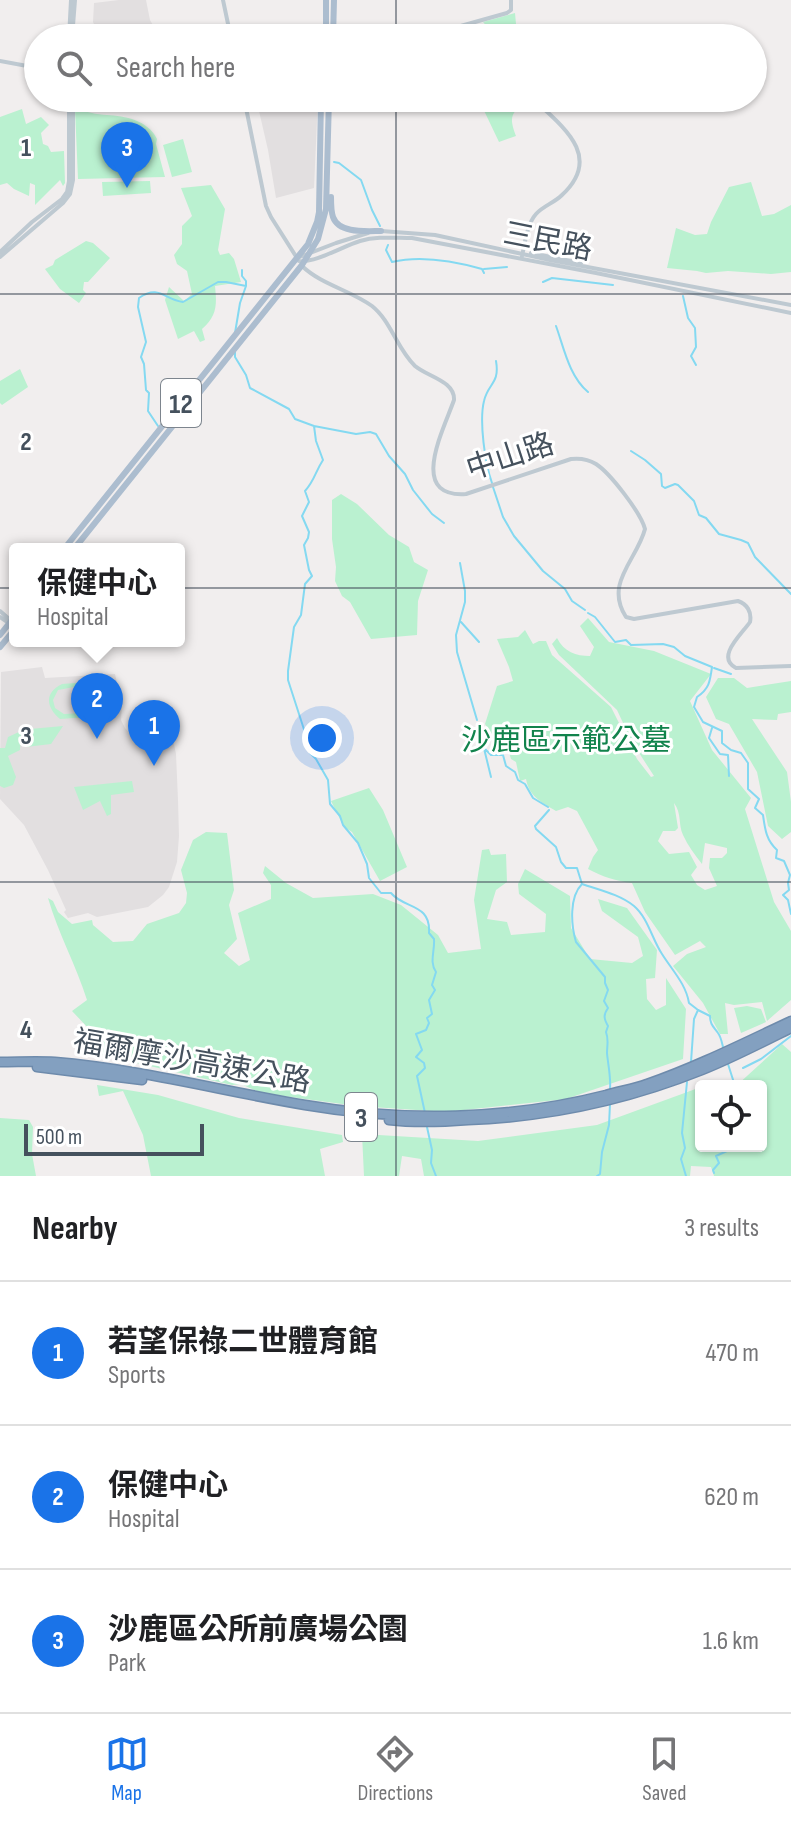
<!DOCTYPE html>
<meta charset="utf-8">
<style>
body{margin:0;font-family:"Sofia Sans Condensed","Noto Sans TC",sans-serif;background:#f2f2f2;color:#202124}
.controls{position:absolute;right:24px;bottom:24px;display:grid;overflow:hidden;border-radius:8px;box-shadow:0 2px 6px #0004}
.controls button{width:72px;height:72px;display:grid;place-items:center;padding:0;border:0;border-bottom:2px solid #e0e0e0;background:#fff;color:#202124;font:40px sans-serif}
.scale{position:absolute;left:24px;bottom:20px;width:180px;box-sizing:border-box;padding-left:8px;border:4px solid #45515d;border-top:0;font-size:22px;line-height:28px;white-space:nowrap;color:#45515d;-webkit-text-stroke:6px #fff;paint-order:stroke}
.you{position:absolute;left:322px;top:738px;width:28px;height:28px;margin:-20px;border:6px solid #fff;border-radius:50%;background:#1a73e8;box-shadow:0 0 0 12px #1a73e833}
.badge{display:grid;place-items:center;width:52px;height:52px;border-radius:50%;background:#1a73e8;color:#fff;font-size:26px;font-weight:700}
.pin{position:absolute;translate:-50% -66px;filter:drop-shadow(0 2px 4px #0008)}
.pin::after{content:'';position:absolute;top:42px;width:28px;height:24px;background:inherit;clip-path:polygon(0 0,100% 0,50% 100%)}
.popup{position:absolute;left:9px;top:543px;width:176px;height:104px;box-sizing:border-box;display:grid;place-content:center;border-radius:8px;background:#fff;filter:drop-shadow(0 2px 6px #0005);font-size:26px;white-space:nowrap;color:#757577}
.popup b{font-size:30px;color:#202124}
.popup::after{content:'';position:absolute;left:50%;top:100%;margin-left:-16px;border:16px solid transparent;border-top-color:#fff}
.list{margin:0;padding:0;list-style:none}
h2{display:flex;justify-content:space-between;align-items:center;height:104px;margin:0;padding:0 32px;font-size:34px}
h2 small{font-size:26px;font-weight:400;color:#757577}
.list li{display:grid;grid-template-columns:52px 1fr auto;gap:24px;align-items:center;box-sizing:border-box;height:144px;padding:0 32px;border-top:2px solid #e0e0e0}
.list b{display:block;font-size:30px;white-space:nowrap}
.list p{margin:0;font-size:26px;white-space:nowrap;color:#757577}
.list em{font-size:26px;font-style:normal;color:#757577}
.icon{flex:none;width:44px;height:44px;fill:none;stroke:currentColor;stroke-width:2;stroke-linecap:round;stroke-linejoin:round}
.map{position:relative;flex:none;width:791px;height:1176px;overflow:hidden}
.search{position:absolute;background:#fff;box-shadow:0 2px 6px #0004;left:24px;right:24px;top:24px;height:88px;display:flex;align-items:center;gap:20px;box-sizing:border-box;padding:0 28px;border-radius:44px;color:#757577;font-size:30px}
.sheet{height:536px;background:#fff}
nav{display:flex;justify-content:space-around;align-items:center;box-sizing:border-box;height:112px;border-top:2px solid #e0e0e0;background:#fff;font-size:22px;color:#757577}
nav a{display:grid;justify-items:center;gap:4px}
nav .on{color:#1a73e8}
.map>svg:first-child{display:block}
.education{fill:#e2dfe0}
.green{fill:#baf1d0;fill-rule:evenodd}
.lines{fill:none;stroke-linecap:round;stroke-linejoin:round}
.stream{stroke:#84d9f1;stroke-width:2}
.highway-casing{stroke:#6e8bac;stroke-width:11}
.minor{stroke:#bec9d1;stroke-width:4}
.major{stroke:#acbdcf;stroke-width:6}
.highway{stroke:#83a0c0;stroke-width:8}
.grid{fill:none;stroke:#45515d;stroke-width:2;stroke-opacity:0.55}
.labels{text-anchor:middle;stroke-width:6;stroke-linejoin:round;paint-order:stroke}
.shield{fill:#fff;stroke:#7d858e;stroke-width:2}
.shield-label{font-size:28px;font-weight:bold;fill:#45515d}
.street-label{font-size:30px;fill:#45515d;stroke:#fff}
.park-label{font-size:30px;fill:#11834c;stroke:#fff}
.grid-label{font-size:26px;text-anchor:middle;font-weight:bold;fill:#45515d;stroke:#fff;stroke-width:6;stroke-linejoin:round;paint-order:stroke}
</style>
<div class="map">
<svg width="791" height="1176" viewBox="0 0 791 1176">
<rect width="100%" height="100%" fill="#f1eeee"/>
<path class="education" d="M119,0H146L150,20L155,29L159,30L165,38H100L93,22L94,3Z
M256,98H318L314,188L276,198L268,150Z
M42,667L45,678L115,674L122,704L121,720L125,728L130,734L150,727L163,719L173,739L176,754L178,800L179,836L177,862L169,887L163,895L148,907L97,917L88,913L68,918L64,912L66,910L48,870L24,825L0,799L1,672Z"/>
<path class="green" d="M515,13L517,35L497,38L483,22Z
M478,98H527C512,114 508,115 516,136L499,142Z
M22,109L26,124L41,117L49,125L41,133L43,144L48,146L51,152L64,151L65,183L63,186L60,180L35,205V185L30,183L29,196L14,189L7,183L0,185V117Z
M75,109C85,111 97,115 107,115C125,116 148,120 157,139L156,144L165,177L78,179Z
M183,139L192,172L172,177L163,145Z
M150,181L151,193L103,196L102,182Z
M751,182L762,216L774,214L791,205V272L771,274L728,271L706,273L697,271L667,268L676,228L695,235L707,234L711,222L729,187Z
M211,185L225,209L218,250L220,255L229,253L234,259L241,282L215,286C217,305 217,316 202,329L205,340L200,342L194,331L178,339L165,300L169,287L184,301L192,294L187,271L177,264L174,255L182,244V226L192,216L181,188Z
M86,241L93,243L110,258L88,282H84L83,290L86,293L79,303L60,289L45,269L53,265L55,260Z
M20,369L28,387L2,405L0,403V381Z
M341,494L357,504L389,535L409,547L414,562L428,570L418,601L417,635L371,639L350,602L342,596L335,581L336,567L332,539V500Z
M588,618L609,642L654,651L711,674L690,701L712,750L751,798L745,809L774,902L791,931V1000L767,1021L762,1002L734,1005L725,1003L728,1034H720L703,1003L673,966L687,954L706,947L700,941L675,955L645,912L632,883C616,881 603,877 588,869L593,857L598,850L577,811L568,807L556,811C541,802 529,796 526,779L520,781L516,762L511,759L506,743L498,745L485,724L497,686L513,681L509,667L497,639L518,637L525,630L533,644L539,641H546L552,655L611,707L637,759L651,777L654,776L632,742L617,710L559,655L552,644L557,638C564,652 576,656 590,656L594,647L580,626ZM674,803C682,814 678,824 683,835C688,846 695,855 702,864L705,843L727,848V853L722,858H710L709,868L717,886L705,890L697,885L691,875L697,867L689,852L669,854L658,841L663,831H675L678,828Z
M718,678H734L747,688L791,681V712L778,714L777,720L752,719L787,772L791,802V832L782,839L768,826L757,772L729,724L716,719L706,697Z
M101,681L111,689L115,699L108,713L103,716L60,719C46,707 44,693 62,684ZM100,686L107,690L111,698L109,707L101,712L64,714L55,708L53,700L58,690L74,687Z
M63,726L51,744L26,747L30,729Z
M21,731L20,750L8,756L16,777L13,785L4,788L0,786V748H5L8,737Z
M132,781L134,792L111,795V814L107,816L100,801L83,810L74,787Z
M369,788L383,810L407,867L380,881L352,832L344,827L331,801Z
M206,832L227,833L234,890L229,905L237,939L224,953L239,966L250,960L238,913L271,899V885L263,873L265,866L286,883L313,898L373,894L401,905L438,935L448,953L481,949L474,900L482,850L489,849L491,855L506,854L507,882L496,890L487,919L507,922L511,935L545,932L546,914L519,894L518,884L525,869L570,896L571,928L590,959L632,963L643,956L638,937L602,911L598,899L627,908L657,950L655,978L646,979L647,999L656,1010L666,1005V978L686,1009L683,1059L566,1099L446,1112L357,1106L261,1093L241,1084L232,1085L102,1055L91,1031L72,1011L87,1000C76,965 58,933 48,898L53,901L58,912L72,924L92,920L93,925L113,942L133,941L147,924L179,913L186,903L187,893L181,870L193,840Z
M747,1006L761,1009L766,1022L741,1033L734,1008Z
M782,1044L791,1052V1176H714L711,1167L691,1166L690,1176H424L421,1159L402,1156L399,1176H364L362,1134L478,1141L597,1125L701,1087V1146H761V1086H736Z
M97,1085L158,1095L239,1118L342,1135L343,1142L320,1149L325,1176H151L143,1135L123,1091L99,1096Z
M0,1118L29,1120L33,1127L32,1154L36,1176H0Z"/>
<g class="lines">
<path class="stream" d="M334,162L339,163L361,180L372,210L380,226
M388,245L386,250L392,262C421,255 454,261 482,269L484,273
M484,269L507,267
M543,282L552,278L613,285
M683,296L688,318L695,328L696,347L691,356L696,365
M556,326C564,348 569,376 588,392
M235,333L240,303L246,286
M235,351V357L246,375L250,388L289,409L295,419L314,426L316,441L323,460C315,472 315,480 305,491L309,502L302,516L309,532L308,538L304,545L309,570L312,576L305,584L301,615L294,627L288,671V680L310,748V753L316,759L328,780L330,804L340,816L343,825L358,843L367,864L369,878L381,893H391C404,909 431,903 429,933L434,939C435,951 429,962 436,972L432,985L435,990L429,1000L432,1014L427,1018L429,1023L426,1030L416,1034L422,1050L416,1057L424,1063L425,1068L417,1076L425,1113
M158,426L148,411L149,393L146,390L144,364L141,357L146,342L138,307L139,298C159,284 165,300 183,302L218,282H226L246,286V281L242,276V270
M314,426L356,434L370,432L376,434L389,456L405,474L413,490L432,514L444,523
M631,451L645,460L661,474L662,486L665,488L675,484L678,485L694,501L699,515L706,518L719,534L741,540L748,543L755,557L791,594
M492,483C485,464 479,421 484,401C488,383 500,384 496,361
M493,487L503,517L514,536L543,571L565,589L572,601L585,610
M460,563L465,591V602L456,635L457,652L477,720
M588,613L595,617L615,642L626,640L631,645L663,644L674,647L685,656L712,667C710,682 709,689 697,697L694,707L703,722L722,731V743L731,750L741,753L748,763V789L759,799L755,808L763,815C765,829 766,840 777,850L776,858L784,861L790,875L788,883L789,890L783,895L788,900L791,914
M461,622L479,642
M714,668L731,674
M478,724L491,777
M712,728L709,738L720,754L728,755L729,776
M485,749L491,755H503L506,766L515,772L518,780L525,784L533,798L548,807
M549,810L535,826L536,829L556,847L561,862L566,868H577L582,884C599,890 619,894 634,906C648,918 652,939 662,954C672,970 686,984 689,1003L698,1010L710,1016C710,1025 714,1027 718,1033C721,1037 722,1043 723,1047
M582,884C569,897 571,925 576,942L605,977V983L608,990L604,1001L608,1008C603,1015 604,1019 608,1026L606,1032C609,1040 607,1045 607,1053C608,1065 611,1076 610,1089
M691,1062L694,1019L698,1010
M728,1064L735,1086
M743,1068L761,1059L791,1036
M427,1127L432,1150L431,1163L436,1176
M714,1173L713,1170L719,1163L716,1156L727,1151L724,1146
M597,1176L600,1174L602,1152L609,1125L610,1104
M686,1176L681,1159L685,1148L682,1133L687,1082"/>
<defs>
<path id="highway" d="M0,1062C18,1062 36,1061 55,1062C139,1069 222,1091 305,1105C404,1122 508,1120 606,1095C619,1091 634,1089 647,1084C696,1067 744,1043 791,1021
M37,1067L142,1080
M389,1120C415,1123 442,1122 468,1120C549,1117 627,1100 702,1070C732,1058 761,1043 791,1028"/>
</defs>
<use href="#highway" class="highway-casing"/>
<path class="minor" d="M223,0L231,38
M461,27L472,38
M69,38L71,0
M72,38L75,0
M418,38L507,13L511,10V0
M0,61L38,68
M244,98L266,206L271,217L297,258
M381,231L435,235L550,260L791,305
M0,252L32,222L62,199L67,192L69,181V98
M531,253L581,263
M522,256C525,243 527,224 536,214C543,206 554,203 562,195C604,156 562,126 532,98
M0,257L63,203L70,194L73,180V98
M297,258L336,243L368,233
M299,261C316,263 343,246 360,241C377,236 394,238 412,238L596,273L791,313
M302,266C322,285 350,290 372,306C391,321 397,349 415,366C428,377 455,381 454,400C444,429 407,498 466,494L571,459C580,458 588,459 596,464C610,473 641,513 645,529C637,560 604,583 626,617L634,619L738,601C747,604 752,612 750,622C742,634 715,657 736,668L791,666
M0,611L15,624
M0,617L15,627"/>
<path class="major" d="M326,38V0
M333,38L334,0
M331,197C331,203 331,211 333,217C339,234 367,231 381,231
M64,549L308,244L317,222L319,212L321,98
M74,549L302,265L318,239L326,209L329,98
M0,635L15,616
M0,647L15,629"/>
<use href="#highway" class="highway"/>
</g>
<path class="grid" d="M396,0V38M396,98V1176M0,294H791M0,588H791M0,882H791"/>
<g class="labels">
<g class="shield">
<rect x="161" y="379" width="40" height="48" rx="6"/>
<rect x="345" y="1093" width="32" height="48" rx="6"/>
</g>
<g class="shield-label">
<text x="181" y="413">12</text>
<text x="361" y="1127">3</text>
</g>
<g class="street-label">
<text transform="translate(548 241) rotate(11)" y="10">三民路</text>
<text transform="translate(510 456) rotate(-18)" y="10">中山路</text>
<text transform="translate(192 1061) rotate(10)" y="10">福爾摩沙高速公路</text>
</g>
<g class="park-label">
<text x="566" y="750">沙鹿區示範公墓</text>
</g>
</g>
<g class="grid-label">
<text x="26" y="156">1</text>
<text x="26" y="450">2</text>
<text x="26" y="744">3</text>
<text x="26" y="1038">4</text>
</g>
</svg>
<div class="controls">
<button><svg class="icon" aria-label="locate" viewBox="0 0 24 24"><circle cx="12" cy="12" r="6"/><path d="M12 2v4M12 18v4M2 12h4M18 12h4"/></svg></button>
</div>
<div class="scale">500 m</div>
<div class="you"></div>
<div class="pin badge" style="left:154px;top:766px">1</div>
<div class="pin badge" style="left:97px;top:739px">2</div>
<div class="popup"><b>保健中心</b>Hospital</div>
<div class="pin badge" style="left:127px;top:188px">3</div>
<div class="search"><svg class="icon" aria-label="search" viewBox="0 0 24 24"><circle cx="10" cy="10" r="6"/><path d="M15 15l6 6"/></svg>Search here</div>
</div>
<section class="sheet">
<h2>Nearby<small>3 results</small></h2>
<ul class="list">
<li><span class="badge">1</span><div><b>若望保祿二世體育館</b><p>Sports</p></div><em>470 m</em></li>
<li><span class="badge">2</span><div><b>保健中心</b><p>Hospital</p></div><em>620 m</em></li>
<li><span class="badge">3</span><div><b>沙鹿區公所前廣場公園</b><p>Park</p></div><em>1.6 km</em></li>
</ul>
</section>
<nav>
<a class="on"><svg class="icon" aria-label="map" viewBox="0 0 24 24"><path d="M3 6l6-2 6 2 6-2v14l-6 2-6-2-6 2zM9 4v14M15 6v14"/></svg>Map</a>
<a><svg class="icon" aria-label="directions" viewBox="0 0 24 24"><path d="M12 3l9 9-9 9-9-9zM9 14v-3h6M13 9l2 2-2 2"/></svg>Directions</a>
<a><svg class="icon" aria-label="saved" viewBox="0 0 24 24"><path d="M7 4h10v16l-5-4-5 4z"/></svg>Saved</a>
</nav>
